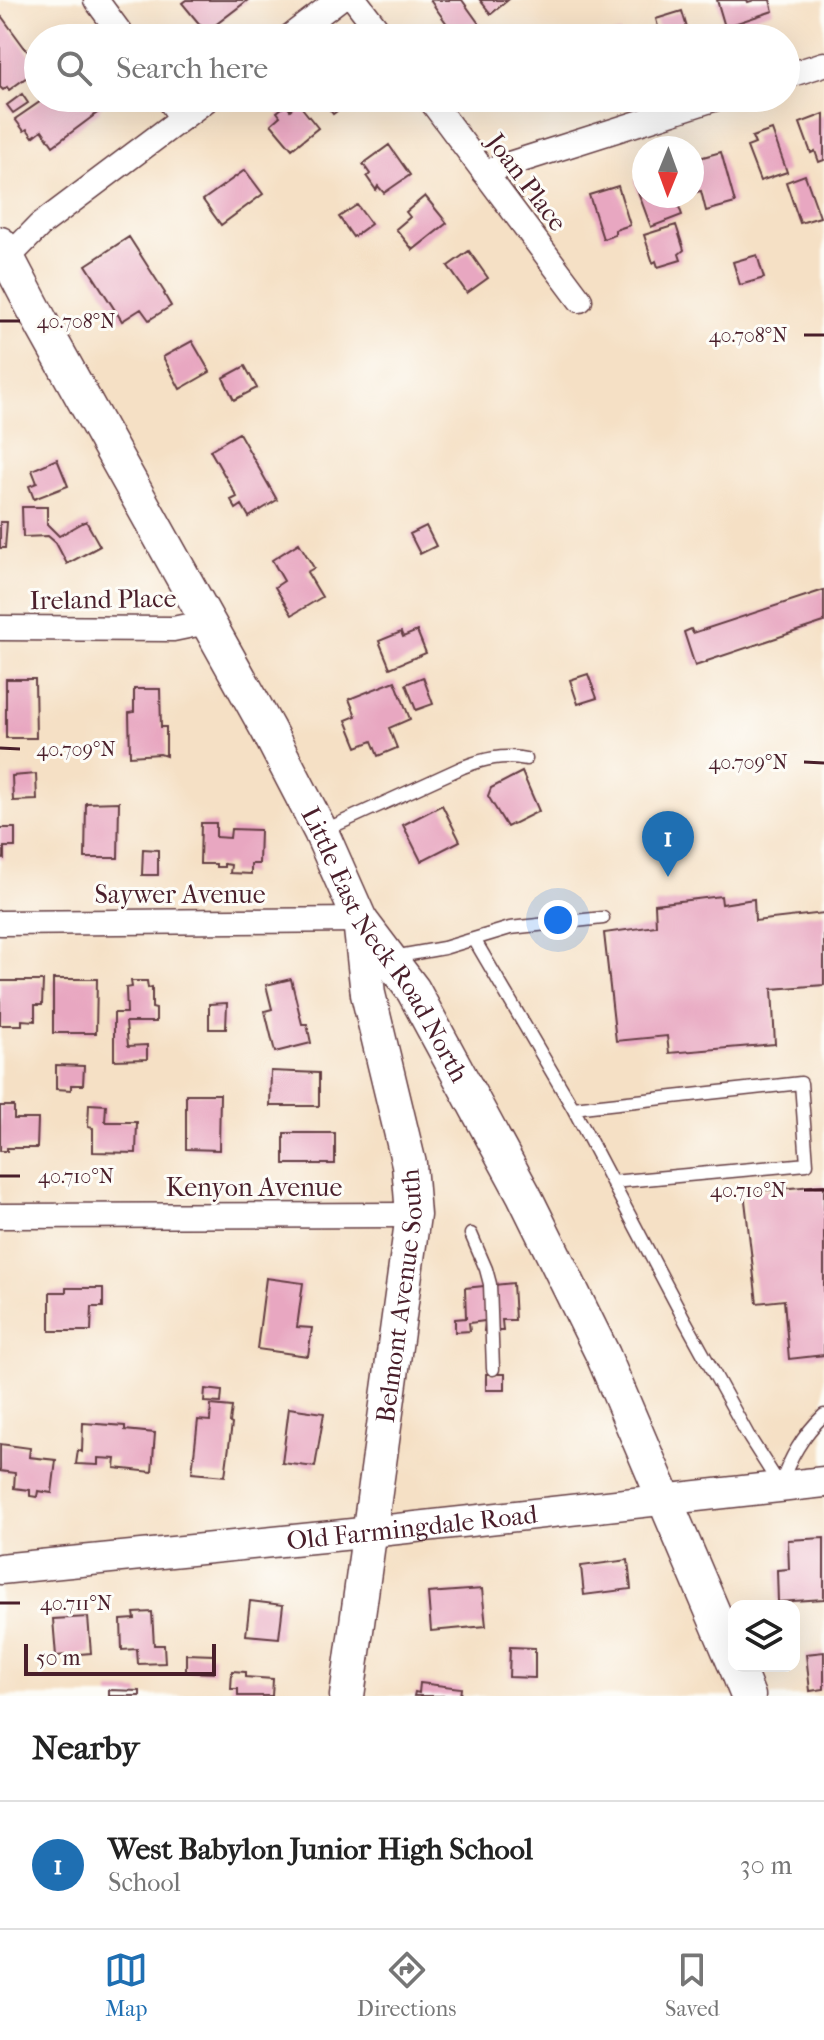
<!DOCTYPE html>
<meta charset="utf-8">
<style>
body{margin:0;font-family:"IM FELL French Canon",serif;background:#f2f2f2;color:#222}
.controls{position:absolute;right:24px;bottom:24px;display:grid;overflow:hidden;border-radius:16px;box-shadow:0 8px 32px #0002}
.controls button{width:72px;height:72px;display:grid;place-items:center;padding:0;border:0;border-bottom:2px solid #e0e0e0;background:#fff;color:#222;font:40px sans-serif}
.compass{position:absolute;left:632px;top:136px;width:72px;height:72px;border-radius:50%;background:#fff;box-shadow:0 8px 32px #0002;rotate:181deg}
.scale{position:absolute;left:24px;bottom:20px;width:192px;box-sizing:border-box;padding-left:8px;border:4px solid #4a1f2b;border-top:0;font-size:22px;line-height:28px;white-space:nowrap;color:#4a1f2b;-webkit-text-stroke:6px #fdfcf7;paint-order:stroke}
.you{position:absolute;left:558px;top:920px;width:28px;height:28px;margin:-20px;border:6px solid #fff;border-radius:50%;background:#1a73e8;box-shadow:0 0 0 12px #1a73e833}
.badge{display:grid;place-items:center;width:52px;height:52px;border-radius:50%;background:#1f6fb2;color:#fff;font-size:26px;font-weight:700}
.pin{position:absolute;translate:-50% -66px;filter:drop-shadow(0 2px 4px #0008)}
.pin::after{content:'';position:absolute;top:42px;width:28px;height:24px;background:inherit;clip-path:polygon(0 0,100% 0,50% 100%)}
.list{margin:0;padding:0;list-style:none}
h2{display:flex;justify-content:space-between;align-items:center;height:104px;margin:0;padding:0 32px;font-size:34px}
h2 small{font-size:26px;font-weight:400;color:#767676}
.list li{display:grid;grid-template-columns:52px 1fr auto;gap:24px;align-items:center;box-sizing:border-box;height:128px;padding:0 32px;border-top:2px solid #e0e0e0}
.list b{display:block;font-size:30px;white-space:nowrap}
.list p{margin:0;font-size:26px;white-space:nowrap;color:#767676}
.list em{font-size:26px;font-style:normal;color:#767676}
.icon{flex:none;width:44px;height:44px;fill:none;stroke:currentColor;stroke-width:2;stroke-linecap:round;stroke-linejoin:round}
.map{position:relative;flex:none;width:824px;height:1696px;overflow:hidden}
.search{position:absolute;background:#fff;box-shadow:0 8px 32px #0002;left:24px;right:24px;top:24px;height:88px;display:flex;align-items:center;gap:20px;box-sizing:border-box;padding:0 28px;border-radius:44px;color:#767676;font-size:30px}
.sheet{height:232px;background:#fff}
nav{display:flex;justify-content:space-around;align-items:center;box-sizing:border-box;height:112px;border-top:2px solid #e0e0e0;background:#fff;font-size:22px;color:#767676}
nav a{display:grid;justify-items:center;gap:4px}
nav .on{color:#1f6fb2}
.map>svg:first-child{display:block}
.building{fill:#e8a7c1}
.lines{fill:none;stroke-linecap:round;stroke-linejoin:round}
.service-casing{stroke:#643c42;stroke-width:15}
.minor-casing{stroke:#643c42;stroke-width:27}
.tertiary-casing{stroke:#643c42;stroke-width:33}
.secondary-casing{stroke:#643c42;stroke-width:37}
.service{stroke:#fff;stroke-width:12}
.minor{stroke:#fff;stroke-width:24}
.tertiary{stroke:#fff;stroke-width:30}
.secondary{stroke:#fff;stroke-width:34}
.ticks{fill:none;stroke:#4a1f2b;stroke-width:3}
.labels{text-anchor:middle;stroke-width:6;stroke-linejoin:round;paint-order:stroke}
.street-label{font-size:26px;fill:#4a1f2b;stroke:#fdfcf7}
.ticks-label{font-size:20px;text-anchor:middle;fill:#4a1f2b;stroke:#fdfcf7;stroke-width:6;stroke-linejoin:round;paint-order:stroke}
</style>
<div class="map">
<svg width="824" height="1696" viewBox="0 0 824 1696">
<rect width="100%" height="100%" fill="#fdfcf7"/>
<filter id="ink" filterUnits="userSpaceOnUse"><feTurbulence type="fractalNoise" baseFrequency=".0125" numOctaves="2"/><feDisplacementMap in="SourceGraphic" scale="16" xChannelSelector="R" yChannelSelector="G"/><feConvolveMatrix kernelMatrix="1 2 1 2 8 2 1 2 1" color-interpolation-filters="sRGB"/></filter>
<filter id="wash" filterUnits="userSpaceOnUse"><feTurbulence type="fractalNoise" baseFrequency=".006" numOctaves="4" result="noise"/><feDisplacementMap in="SourceGraphic" scale="32" xChannelSelector="R" yChannelSelector="G"/><feGaussianBlur stdDeviation="1.8" result="paint"/><feColorMatrix in="noise" values="0 0 0 0 0 0 0 0 0 0 0 0 0 0 0 0 0 1.4 0 .05"/><feComposite in="paint" operator="in"/></filter>
<g filter="url(#wash)">
<rect width="100%" height="100%" fill="#f5e0c5"/>
<g id="blocks">
<path class="building" d="M186,0H248L206,32L182,3Z
M430,0H462L482,28L469,38H457Z
M480,0H508L491,14Z
M717,0H747L748,2L754,0H770L773,11L725,27Z
M682,11L690,38H661L656,19Z
M2,17L38,66V69L9,90L7,87L3,90L0,87V19Z
M620,32L621,38H601V37Z
M22,94L28,103L13,113L7,105Z
M38,98H98L103,105L99,108L100,111L53,146L42,130L33,137L27,129L24,131L15,119L41,101Z
M321,98H354L333,114Z
M298,103L318,128L292,149L271,124L280,116L277,112L286,105L290,110Z
M824,114V160L819,162L815,151L811,153L800,123Z
M772,130L787,172L760,181L747,147L755,144L752,137Z
M389,145L410,175L384,193L378,186L376,190L367,177L370,174L363,164Z
M721,152L735,203L706,211L701,191L692,193V160Z
M644,169V196H675L682,215L651,227L634,181L638,178L636,172Z
M245,170L263,194L221,225L203,200Z
M805,175L820,217L800,223L786,182Z
M618,186L630,225L615,230V235L603,239L589,195Z
M425,196L447,223L413,250L396,229L410,217L406,212Z
M357,205L371,224L353,237L339,217Z
M676,225L684,250L679,254L681,260L658,267L656,261L653,263L644,235Z
M129,237L165,293L164,294L171,306L149,320L141,309L122,321L86,265Z
M469,251L488,278L467,293L448,266Z
M757,255L764,278L740,285L733,262Z
M192,341L210,372L180,389L163,357Z
M245,366L257,388L234,400L223,378Z
M239,433L277,500L249,517L242,505L236,509L231,500L237,497L210,450Z
M57,459L68,486L34,499L29,486L37,483L32,470Z
M22,507H47V524L59,536L86,521L100,546L67,564L56,543L48,536L23,537Z
M0,522H7L5,548H0Z
M426,526L436,546L420,554L410,534Z
M299,543L314,568L307,572L322,597L292,615L275,587L284,581L272,560Z
M824,590V622L707,661V662L695,666L684,632L691,629L693,633Z
M417,631L426,653L390,668L379,641L401,632L403,637Z
M588,674L597,698L578,704L570,680Z
M423,677L433,704L416,710L406,684Z
M6,679H35L36,738H6Z
M395,681L410,719L389,728L397,748L378,756L372,741L357,747L346,720L356,716L349,699Z
M134,689H160L161,727H166V756L160,754L130,756L129,713L134,712Z
M522,772L539,811L507,827L488,796L491,788Z
M36,774L37,800L13,801L12,776Z
M119,802L118,858H85L86,803Z
M442,805L460,841L421,861L403,825Z
M201,823H216V837L230,838L231,829L260,830L259,864H251V874L230,873L231,865L224,864V867H216V864H200Z
M0,828H15V847H4V859L0,858Z
M143,849L158,850V875H142Z
M721,896L722,904L754,899L755,921L824,913V985L772,989L775,1044L669,1053L667,1036L616,1041L604,933L656,926L655,904Z
M53,979H97L96,1033H53Z
M291,979L302,1024H307L311,1043L275,1052L265,1011L272,1009L266,985Z
M0,981H43L42,1005H35V1021L22,1020V1025H0Z
M131,981H147L148,988L152,987V1008L156,1009V1022H126L128,1046L147,1045V1059L114,1060V1013H127L126,988L132,987Z
M227,1003L226,1029H209V1004Z
M56,1065L84,1066L83,1085H71V1090L56,1089Z
M271,1071L319,1073V1106H270Z
M186,1094H220L219,1150L186,1149Z
M89,1104L106,1105L105,1122H137L136,1153L93,1152V1128L88,1127Z
M0,1106H14V1119H38L37,1148H7V1151H0Z
M284,1133H335V1164H284Z
M824,1185V1355L789,1359L784,1300L757,1303L744,1192Z
M266,1278L303,1283L297,1327L312,1328L308,1356L257,1349Z
M513,1283L515,1320H502L503,1331H484L485,1321L469,1323L470,1331L455,1332V1319L466,1318L465,1288Z
M66,1288H103V1307H92L91,1331H50V1292H66Z
M486,1374H505V1390H486Z
M205,1389L222,1391L221,1403L204,1402Z
M211,1405L232,1407L230,1423L232,1424L225,1476L192,1473L198,1420L210,1421Z
M289,1408L324,1413L315,1467L282,1463Z
M83,1423L125,1426V1430L155,1433L152,1472L115,1468L116,1459L98,1458V1465L76,1464L78,1450L82,1452Z
M0,1444L30,1448L29,1457L56,1460L52,1493L38,1491L37,1497L30,1496V1490L14,1488L15,1473L0,1471Z
M824,1538V1599L778,1602L777,1570L789,1569L788,1540Z
M628,1560L631,1589L584,1595L581,1566Z
M482,1589L486,1626L431,1631L428,1593Z
M250,1601L283,1605L279,1638L246,1635Z
M152,1612L154,1645H164L165,1663L138,1664L137,1649L122,1650L121,1620L135,1619L134,1613Z
M88,1617L91,1653L56,1656L53,1619Z
M510,1647L535,1648V1678L509,1677Z
M824,1652V1689L810,1691L806,1654Z
M186,1654L214,1655V1673L186,1672Z
M232,1671L245,1672V1677L273,1679L272,1696H238V1689H231Z
M420,1683L461,1688L460,1696H414L415,1692L419,1693Z
M109,1690L140,1691V1696H109Z"/>
</g>
</g>
<g filter="url(#ink)">
<use href="#blocks" fill-opacity="0" stroke="#643c42" stroke-width="2"/>
<g class="lines">
<defs>
<path id="service" d="M325,830L463,767C484,759 503,754 526,759
M474,939L573,1108L683,1317L749,1437L779,1484
M393,957L444,948L510,928L603,918
M573,1108L801,1083L807,1164L612,1182
M471,1234L486,1269L490,1284L493,1369
M780,1486C790,1458 802,1436 824,1415"/>
<path id="minor" d="M96,0L124,38
M355,0L384,38
M288,38L338,0
M786,76L824,64
M168,98L182,118
M429,98L580,300
M484,172L717,98
M0,266L40,225L209,98
M0,628L173,629L207,622
M0,923L360,920
M0,1216L413,1215"/>
<g id="tertiary">
<path id="s1" d="M0,1569L343,1535L824,1482"/>
</g>
<g id="secondary">
<path id="s2" d="M0,244L44,328L268,730L321,832L360,920L413,990L524,1195L603,1355L734,1662"/>
<path d="M736,1666L748,1696"/>
<path id="s3" d="M347,1696L413,1215L409,1164L368,994L360,920"/>
</g>
</defs>
<use href="#service" class="service-casing"/>
<use href="#minor" class="minor-casing"/>
<use href="#tertiary" class="tertiary-casing"/>
<use href="#secondary" class="secondary-casing"/>
<use href="#service" class="service"/>
<use href="#minor" class="minor"/>
<use href="#tertiary" class="tertiary"/>
<use href="#secondary" class="secondary"/>
</g>
</g>
<path class="ticks" d="M0,321H20M804,335H824M0,748L20,749M804,762L824,763M0,1176H20M804,1190H824M0,1603H20"/>
<g class="labels">
<g class="street-label">
<text transform="translate(527 182) rotate(53)" y="9">Joan Place</text>
<text transform="translate(103 599) rotate(-1)" y="9">Ireland Place</text>
<text x="180" y="903">Saywer Avenue</text>
<text dy="9" stroke="none"><textPath href="#s2" startOffset="800">Little East Neck Road North</textPath></text>
<text x="254" y="1196">Kenyon Avenue</text>
<text dy="9" stroke="none"><textPath href="#s3" startOffset="404">Belmont Avenue South</textPath></text>
<text dy="9" stroke="none"><textPath href="#s1" startOffset="414">Old Farmingdale Road</textPath></text>
</g>
</g>
<g class="ticks-label">
<text x="76" y="328">40.708°N</text>
<text x="748" y="342">40.708°N</text>
<text x="76" y="756">40.709°N</text>
<text x="748" y="769">40.709°N</text>
<text x="76" y="1183">40.710°N</text>
<text x="748" y="1197">40.710°N</text>
<text x="76" y="1610">40.711°N</text>
</g>
</svg>
<div class="controls">
<button><svg class="icon" aria-label="layers" viewBox="0 0 24 24"><path d="M12 4l9 5-9 5-9-5zM3 14l9 5 9-5"/></svg></button>
</div>
<svg class="compass" viewBox="-18 -18 36 36"><path d="M0-13l5 13h-10z" fill="#e53935"/><path d="M0 13l5-13h-10z" fill="#767676"/></svg>
<div class="scale">50 m</div>
<div class="you"></div>
<div class="pin badge" style="left:668px;top:877px">1</div>
<div class="search"><svg class="icon" aria-label="search" viewBox="0 0 24 24"><circle cx="10" cy="10" r="6"/><path d="M15 15l6 6"/></svg>Search here</div>
</div>
<section class="sheet">
<h2>Nearby<small></small></h2>
<ul class="list">
<li><span class="badge">1</span><div><b>West Babylon Junior High School</b><p>School</p></div><em>30 m</em></li>
</ul>
</section>
<nav>
<a class="on"><svg class="icon" aria-label="map" viewBox="0 0 24 24"><path d="M3 6l6-2 6 2 6-2v14l-6 2-6-2-6 2zM9 4v14M15 6v14"/></svg>Map</a>
<a><svg class="icon" aria-label="directions" viewBox="0 0 24 24"><path d="M12 3l9 9-9 9-9-9zM9 14v-3h6M13 9l2 2-2 2"/></svg>Directions</a>
<a><svg class="icon" aria-label="saved" viewBox="0 0 24 24"><path d="M7 4h10v16l-5-4-5 4z"/></svg>Saved</a>
</nav>
